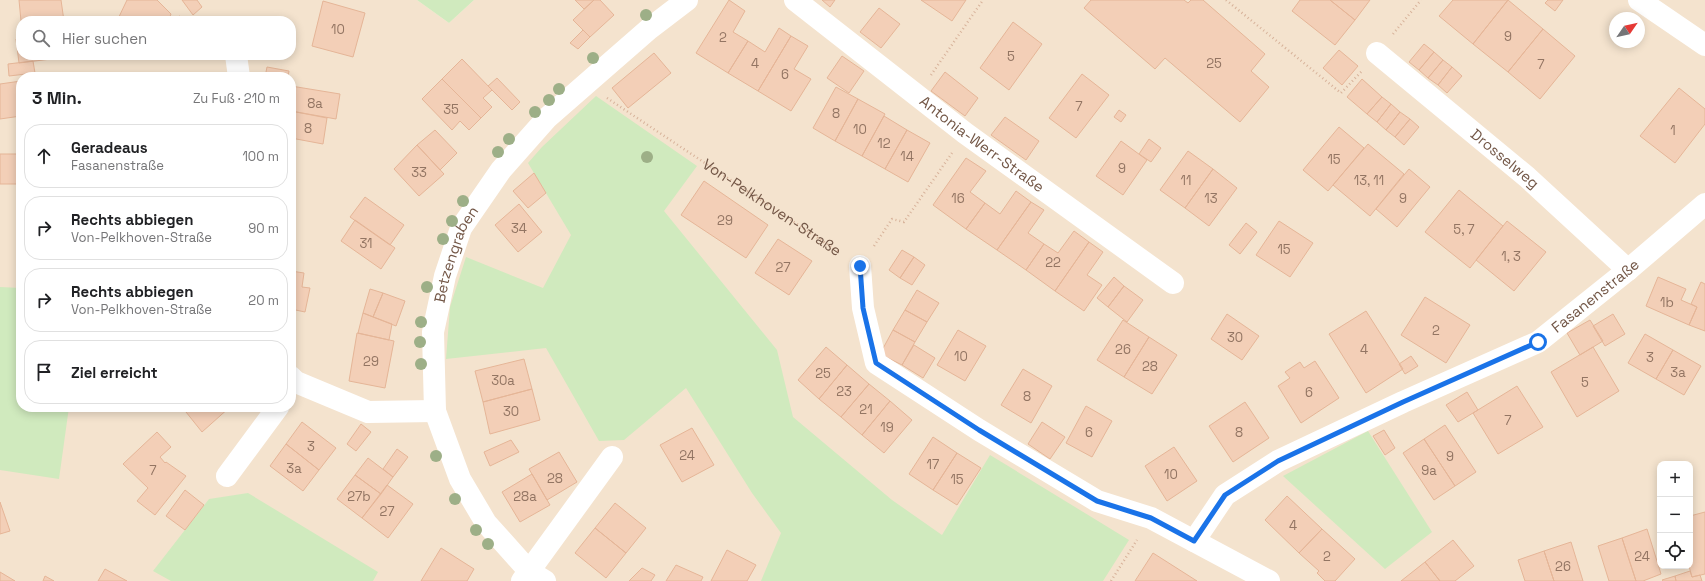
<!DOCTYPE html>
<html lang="de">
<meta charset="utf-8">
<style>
body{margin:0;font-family:"Space Grotesk",sans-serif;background:#f2f2f2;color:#202124}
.controls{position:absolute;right:12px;bottom:12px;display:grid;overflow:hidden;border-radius:8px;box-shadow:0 2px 10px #0003}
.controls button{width:36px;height:36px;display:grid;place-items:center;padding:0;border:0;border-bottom:1px solid #e0e0e0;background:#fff;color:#202124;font:20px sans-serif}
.compass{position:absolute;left:1609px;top:12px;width:36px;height:36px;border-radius:50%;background:#fff;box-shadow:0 2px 10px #0003;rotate:56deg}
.stop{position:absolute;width:12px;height:12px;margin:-9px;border:3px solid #1a73e8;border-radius:50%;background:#fff}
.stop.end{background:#1a73e8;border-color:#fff;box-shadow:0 1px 4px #0008}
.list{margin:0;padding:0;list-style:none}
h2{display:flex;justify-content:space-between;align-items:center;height:52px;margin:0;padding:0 16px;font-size:17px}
h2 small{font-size:13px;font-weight:400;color:#757577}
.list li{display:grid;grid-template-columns:26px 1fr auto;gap:12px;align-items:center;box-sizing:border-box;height:64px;margin:0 8px 8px;padding:0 8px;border:1px solid #e0e0e0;border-radius:16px}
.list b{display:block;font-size:15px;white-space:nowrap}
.list p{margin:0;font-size:13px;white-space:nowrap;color:#757577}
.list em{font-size:13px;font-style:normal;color:#757577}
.icon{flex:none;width:22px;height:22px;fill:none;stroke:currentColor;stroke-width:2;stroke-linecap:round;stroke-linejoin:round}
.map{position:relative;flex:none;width:1705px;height:581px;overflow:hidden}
.search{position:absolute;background:#fff;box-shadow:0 2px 10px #0003;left:16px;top:16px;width:280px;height:44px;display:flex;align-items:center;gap:10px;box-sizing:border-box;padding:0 14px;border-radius:16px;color:#757577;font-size:15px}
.panel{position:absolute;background:#fff;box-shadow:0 2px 10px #0003;left:16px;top:72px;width:280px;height:340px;border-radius:16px}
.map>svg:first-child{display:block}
.residential{fill:#f4e3ce;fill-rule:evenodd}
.green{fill:#d0eabe}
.building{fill:#f3cfb7;stroke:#e5b597}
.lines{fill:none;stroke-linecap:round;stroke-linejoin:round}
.path{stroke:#d7b29a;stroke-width:2.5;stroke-dasharray:1 3;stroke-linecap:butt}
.street{stroke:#fff;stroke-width:22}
.tree{fill:#9daf87}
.route{stroke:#1a73e8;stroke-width:5}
.labels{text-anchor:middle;stroke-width:3;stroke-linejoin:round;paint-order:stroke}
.number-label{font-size:13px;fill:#937563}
.street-label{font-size:15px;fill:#735747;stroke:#fff5e6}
</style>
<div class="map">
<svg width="1705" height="581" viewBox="0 0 1705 581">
<rect width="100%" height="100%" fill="#fdf2df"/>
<path class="residential" d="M0,0H417L449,23L474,0H1705V581H0ZM1615,18H1639V42H1615ZM21,21H291V55H21ZM21,77H291V407H21ZM1660,464H1690V566H1660Z"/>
<path class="green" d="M417,0H474L449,23Z
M596,96L697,166L664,211L777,350L793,417L892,500L942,535L990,455L1129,540L1103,581H761L781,533L752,493L686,388L624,440L599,441L546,348L446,359L450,307L466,257L543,288L571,235L528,163L542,147Z
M0,287L21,288V407H69L59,479L0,470Z
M1368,431L1432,532L1385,569L1283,476Z
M248,493L378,572L373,581H171L153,571L209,499Z"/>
<path class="building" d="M19,0H61L64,21H21Z
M127,0H157L171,14L168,21H117Z
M182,0H197L202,7L193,15Z
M575,0H594L584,9Z
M594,0H600L614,15L590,37L573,20Z
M729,0L745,11L733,32L748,41L728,73L696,53Z
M822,0H835L830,7Z
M921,0H966L952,21Z
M1091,0H1184L1188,3L1191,0H1203L1265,54L1251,71L1269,87L1240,122L1165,58L1155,69L1084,8Z
M1300,0H1330L1355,20L1335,45L1292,11Z
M1330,0H1370L1355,20Z
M1453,0H1508L1473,44L1439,16Z
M1508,0L1543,29L1508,72L1473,44Z
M1548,0H1563L1555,11L1545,3Z
M323,1L365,13L353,57L312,46Z
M879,8L900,24L881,48L860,32Z
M179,16L192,21H176Z
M1013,22L1042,44L1009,90L980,68Z
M779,28L791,36L758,91L728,73L748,41L765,52Z
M1543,29L1575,56L1540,99L1508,72Z
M583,30L590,37L578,49L570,43Z
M791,36L808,46L794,69L811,79L791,111L758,91Z
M21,38V55H51V59L19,63L16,39Z
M1424,44L1434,52L1419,70L1409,62Z
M1339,50L1358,66L1342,85L1323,68Z
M1434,52L1443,60L1428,78L1419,70Z
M654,53L671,73L628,108L612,88Z
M842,56L864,71L849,93L827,78Z
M462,59L492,90L483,98L492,107L481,118L442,79Z
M1443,60L1452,67L1438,85L1428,78Z
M33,61L35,73L9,76L8,64Z
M267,67L289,71L288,77H265Z
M1452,67L1462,76L1447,93L1438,85Z
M945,72L978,98L965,116L931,91Z
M1082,74L1109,95L1076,138L1049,118Z
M497,78L520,102L512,110L488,86Z
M442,79L481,118L469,130L460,121L452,130L422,99Z
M1362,79L1382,97L1367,114L1347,97Z
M21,81V116L0,119V84Z
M291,86L340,94L336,119L291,111Z
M836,87L858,99L835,141L813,128Z
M1679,88L1705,109V124L1675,163L1640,136Z
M1382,97L1391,104L1377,122L1367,114Z
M858,99L885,114L862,156L835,141Z
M1391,104L1400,112L1386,130L1377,122Z
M1119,110L1126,115L1121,122L1114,117Z
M291,111L327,118L323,144L291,138Z
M1400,112L1410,119L1395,137L1386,130Z
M884,116L907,130L885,169L862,156Z
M1005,117L1039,141L1026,160L991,135Z
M1410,119L1419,127L1404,145L1395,137Z
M1339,127L1364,148L1328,191L1303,170Z
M435,130L457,153L440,170L417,145Z
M907,130L930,143L908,182L885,169Z
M1149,139L1161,148L1151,162L1139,154Z
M1121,141L1147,160L1123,195L1096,176Z
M1368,144L1404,174L1370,216L1333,185Z
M417,145L444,174L419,196L394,169Z
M1188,151L1213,169L1185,208L1160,190Z
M0,154H21V184H0Z
M966,158L986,171L970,192L985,203L966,229L933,205Z
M291,169L295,170L291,197Z
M1213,169L1237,188L1209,226L1185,208Z
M1409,169L1430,187L1397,227L1376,209Z
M534,173L546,193L528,208L513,191Z
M704,181L768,225L746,258L681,215Z
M1459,190L1503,226L1470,268L1425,232Z
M1016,191L1031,202L997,250L966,229L985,203L1000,214Z
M365,197L404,225L390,245L350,217Z
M1031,202L1044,210L1028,233L1044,244L1026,270L997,250Z
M519,204L542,232L518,252L495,225Z
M355,220L395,248L381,269L341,241Z
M1279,221L1313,243L1290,277L1256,255Z
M1507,221L1546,252L1514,291L1476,260Z
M1246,223L1257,232L1240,254L1229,245Z
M18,229H21V259H17Z
M1074,231L1089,242L1055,291L1026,270L1044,244L1058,253Z
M778,239L812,261L789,295L755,273Z
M1089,242L1103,252L1087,275L1102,285L1084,311L1055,291Z
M902,250L914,257L900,278L889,270Z
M914,257L925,265L912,285L900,278Z
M291,271L304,273L302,287L310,288L305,312L291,309Z
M1114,277L1124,286L1108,307L1097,298Z
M1658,277L1686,289L1681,300L1697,307L1689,325L1646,306Z
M1701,282L1705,284V331L1689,325L1697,307L1691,304Z
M1124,286L1143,300L1127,322L1108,307Z
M370,289L383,293L373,317L363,313Z
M917,290L939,303L927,322L905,310Z
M383,293L405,301L396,326L373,317Z
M1425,297L1470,325L1446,363L1401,335Z
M905,310L927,322L915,342L893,330Z
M1366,311L1403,369L1366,393L1329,334Z
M363,313L392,324L389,340L358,333Z
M1227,314L1259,336L1242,360L1211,339Z
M1613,314L1625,334L1605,346L1593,326Z
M1123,320L1149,337L1124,377L1097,360Z
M1590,320L1603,341L1580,355L1567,333Z
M893,330L915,342L902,365L880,354Z
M958,330L986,346L965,381L937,365Z
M357,333L394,341L385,388L349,381Z
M1645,334L1673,350L1656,379L1628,363Z
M1149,337L1177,355L1152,394L1124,377Z
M914,345L935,358L923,378L902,365Z
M826,347L847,365L819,399L798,380Z
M1593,347L1619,391L1577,417L1551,372Z
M1673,350L1701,366L1684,395L1656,379Z
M1411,356L1418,366L1405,374L1399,364Z
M524,359L532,389L483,402L475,371Z
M1315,361L1339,398L1301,423L1278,386L1290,378L1285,372L1300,362L1304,368Z
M847,365L869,384L841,417L819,399Z
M1023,369L1052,386L1031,423L1001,405Z
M869,384L890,401L862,435L841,417Z
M1517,386L1543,427L1498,454L1473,413Z
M532,389L540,420L490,434L483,402Z
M1467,392L1478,410L1458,422L1446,405Z
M890,401L912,420L884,453L862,435Z
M1245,402L1269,438L1233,462L1209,426Z
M1086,406L1112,421L1092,457L1066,443Z
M182,407H230L202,432Z
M302,422L336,448L319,470L286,444Z
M1042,422L1065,437L1050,459L1028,444Z
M361,424L371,432L356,451L347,444Z
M1445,425L1476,472L1455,486L1424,439Z
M692,428L714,465L682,482L660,445Z
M1384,430L1395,448L1385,455L1373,436Z
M157,432L171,447L160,457L165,463L166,462L186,476L155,515L137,501L148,488L123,464Z
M933,437L957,453L933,490L909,474Z
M1424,439L1455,486L1434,500L1403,453Z
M511,440L519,452L490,466L484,452Z
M286,444L319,470L303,491L270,466Z
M1174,447L1197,481L1167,501L1145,466Z
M397,449L408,457L393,477L383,469Z
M559,452L577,482L547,500L529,469Z
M957,453L981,468L957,505L933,490Z
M368,458L393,477L381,494L355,475Z
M532,474L550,505L520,522L502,492Z
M355,475L381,494L362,518L337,499Z
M387,485L413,504L388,538L362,518Z
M185,490L204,505L185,530L166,516Z
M1287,496L1322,529L1299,553L1265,520Z
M0,502L10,531L0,534Z
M615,503L646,528L626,553L595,528Z
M1705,512V574L1692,577L1689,566H1690V516Z
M595,528L626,553L606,578L575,553Z
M1322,529L1355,559L1335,581H1325L1317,573L1319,571L1299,553Z
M1647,529L1661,574L1643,581H1636L1622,538Z
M1622,538L1636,581H1609L1598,546Z
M1453,540L1474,566L1455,581H1440L1425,562Z
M1571,542L1583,581H1554L1544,551Z
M441,548L474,569L467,581H421Z
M727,550L756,565L747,581H711Z
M1544,551L1554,581H1525L1518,560Z
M1153,553L1197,581H1135Z
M1425,562L1440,581H1401Z
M676,565L703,577L701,581H666Z
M642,568L655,575L651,581H629Z
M105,569L127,581H98Z
M1690,571L1692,577L1700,575L1702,581H1676L1675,576Z
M0,572L15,581H0Z
M45,576L54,581H43Z
M1675,576L1676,581H1663L1662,580Z"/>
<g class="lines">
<g class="path">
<path d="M1226,0L1341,93L1362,71"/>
<path d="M1393,34L1421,0"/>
<path d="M931,75L983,0"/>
<path id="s1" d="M607,98L839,252"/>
<path d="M874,246L892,219L904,222L952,153"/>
<path d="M1111,581L1137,540"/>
</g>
<g class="street">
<path id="s2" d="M795,0L965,133L1173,283"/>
<path d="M1639,0L1705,45"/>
<path id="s3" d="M1377,53L1527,177L1628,270"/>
<path d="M236,55L239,77"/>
<path d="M860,266L863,308L876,363L979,430L1097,501L1151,518L1269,581"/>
<path d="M291,377L296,382L368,412L435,411"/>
<path d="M227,476L278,407"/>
<path id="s4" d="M1194,541L1225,495L1278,461L1403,402L1538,342L1628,270L1705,204"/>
<path d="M522,581L612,457"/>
<path id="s5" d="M545,581L529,571L486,523L460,479L435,411L433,332L445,276L461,228L501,170L547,118L649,29L687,0"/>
</g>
</g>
<g class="tree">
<circle cx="646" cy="15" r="6"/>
<circle cx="593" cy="58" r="6"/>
<circle cx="559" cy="89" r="6"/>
<circle cx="549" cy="100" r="6"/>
<circle cx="535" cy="112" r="6"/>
<circle cx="509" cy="139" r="6"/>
<circle cx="498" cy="152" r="6"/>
<circle cx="647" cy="157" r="6"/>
<circle cx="463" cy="201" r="6"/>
<circle cx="452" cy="221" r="6"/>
<circle cx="443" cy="239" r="6"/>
<circle cx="427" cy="287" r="6"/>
<circle cx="421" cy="322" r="6"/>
<circle cx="420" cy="342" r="6"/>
<circle cx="421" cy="364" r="6"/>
<circle cx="436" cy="456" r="6"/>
<circle cx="455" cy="499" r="6"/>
<circle cx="476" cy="530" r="6"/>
<circle cx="488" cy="544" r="6"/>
</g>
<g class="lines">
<path class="route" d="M860,266L863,308L876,363L979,430L1097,501L1151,518L1194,541L1225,495L1278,461L1403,402L1538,342"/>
</g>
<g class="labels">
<g class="number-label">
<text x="338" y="34">10</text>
<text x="1508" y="41">9</text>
<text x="723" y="42">2</text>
<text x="1011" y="61">5</text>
<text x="755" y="68">4</text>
<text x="1214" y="68">25</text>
<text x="1541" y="69">7</text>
<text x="785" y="79">6</text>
<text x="315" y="108">8a</text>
<text x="1079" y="111">7</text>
<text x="451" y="114">35</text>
<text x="836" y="118">8</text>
<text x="308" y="133">8</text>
<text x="860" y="134">10</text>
<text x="1673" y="135">1</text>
<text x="884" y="148">12</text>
<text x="907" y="161">14</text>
<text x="1334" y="164">15</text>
<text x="1122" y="173">9</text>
<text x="419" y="177">33</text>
<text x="1186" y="185">11</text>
<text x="1369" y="185">13, 11</text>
<text x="958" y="203">16</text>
<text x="1211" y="203">13</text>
<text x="1403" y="203">9</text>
<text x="725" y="225">29</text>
<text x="519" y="233">34</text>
<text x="1464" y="234">5, 7</text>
<text x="366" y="248">31</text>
<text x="1284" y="254">15</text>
<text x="1511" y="261">1, 3</text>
<text x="1053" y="267">22</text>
<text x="783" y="272">27</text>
<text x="1667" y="307">1b</text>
<text x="1436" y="335">2</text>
<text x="1235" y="342">30</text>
<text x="1123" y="354">26</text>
<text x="1364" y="354">4</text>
<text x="961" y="361">10</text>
<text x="1650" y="362">3</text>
<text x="371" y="366">29</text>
<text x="1150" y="371">28</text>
<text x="1678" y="377">3a</text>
<text x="823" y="378">25</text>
<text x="503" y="385">30a</text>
<text x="1585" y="387">5</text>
<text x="844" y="396">23</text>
<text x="1309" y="397">6</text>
<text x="1027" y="401">8</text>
<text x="866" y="414">21</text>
<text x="511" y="416">30</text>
<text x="1508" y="425">7</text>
<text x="887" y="432">19</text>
<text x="1089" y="437">6</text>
<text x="1239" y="437">8</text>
<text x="311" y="451">3</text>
<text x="687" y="460">24</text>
<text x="1450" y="461">9</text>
<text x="933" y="469">17</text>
<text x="294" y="473">3a</text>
<text x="153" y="475">7</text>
<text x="1429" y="475">9a</text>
<text x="1171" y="479">10</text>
<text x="555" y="483">28</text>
<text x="957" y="484">15</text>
<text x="359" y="501">27b</text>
<text x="525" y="501">28a</text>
<text x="387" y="516">27</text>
<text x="1293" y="530">4</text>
<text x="1327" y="561">2</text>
<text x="1642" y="561">24</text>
<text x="1563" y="571">26</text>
</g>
<g class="street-label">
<text dy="5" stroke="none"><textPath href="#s2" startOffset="236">Antonia-Werr-Straße</textPath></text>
<text dy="5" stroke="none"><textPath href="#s3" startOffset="166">Drosselweg</textPath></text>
<text dy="5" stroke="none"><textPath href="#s1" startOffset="198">Von-Pelkhoven-Straße</textPath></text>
<text dy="5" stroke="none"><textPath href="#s5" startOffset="367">Betzengraben</textPath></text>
<text dy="5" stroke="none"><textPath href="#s4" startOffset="478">Fasanenstraße</textPath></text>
</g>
</g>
</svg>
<div class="controls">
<button>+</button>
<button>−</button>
<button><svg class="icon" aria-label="locate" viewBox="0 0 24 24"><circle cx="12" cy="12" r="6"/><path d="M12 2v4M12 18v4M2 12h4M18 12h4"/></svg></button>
</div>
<svg class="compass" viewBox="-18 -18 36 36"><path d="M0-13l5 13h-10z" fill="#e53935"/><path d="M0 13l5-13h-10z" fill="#757577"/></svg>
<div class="stop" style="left:1538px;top:342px"></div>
<div class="stop end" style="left:860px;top:266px"></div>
<div class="search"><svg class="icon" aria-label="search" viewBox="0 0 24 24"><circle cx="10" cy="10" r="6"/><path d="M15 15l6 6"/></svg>Hier suchen</div>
<section class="panel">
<h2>3 Min.<small>Zu Fuß · 210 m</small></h2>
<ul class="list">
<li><svg class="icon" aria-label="ahead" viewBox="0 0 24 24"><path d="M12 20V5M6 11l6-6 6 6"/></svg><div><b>Geradeaus</b><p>Fasanenstraße</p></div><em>100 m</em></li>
<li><svg class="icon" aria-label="right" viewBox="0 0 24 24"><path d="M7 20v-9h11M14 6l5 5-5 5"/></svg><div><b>Rechts abbiegen</b><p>Von-Pelkhoven-Straße</p></div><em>90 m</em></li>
<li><svg class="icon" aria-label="right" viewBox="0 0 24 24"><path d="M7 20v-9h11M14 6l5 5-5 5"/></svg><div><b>Rechts abbiegen</b><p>Von-Pelkhoven-Straße</p></div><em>20 m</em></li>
<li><svg class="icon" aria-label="arrive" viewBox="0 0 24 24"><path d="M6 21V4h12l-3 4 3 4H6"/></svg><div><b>Ziel erreicht</b></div></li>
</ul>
</section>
</div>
